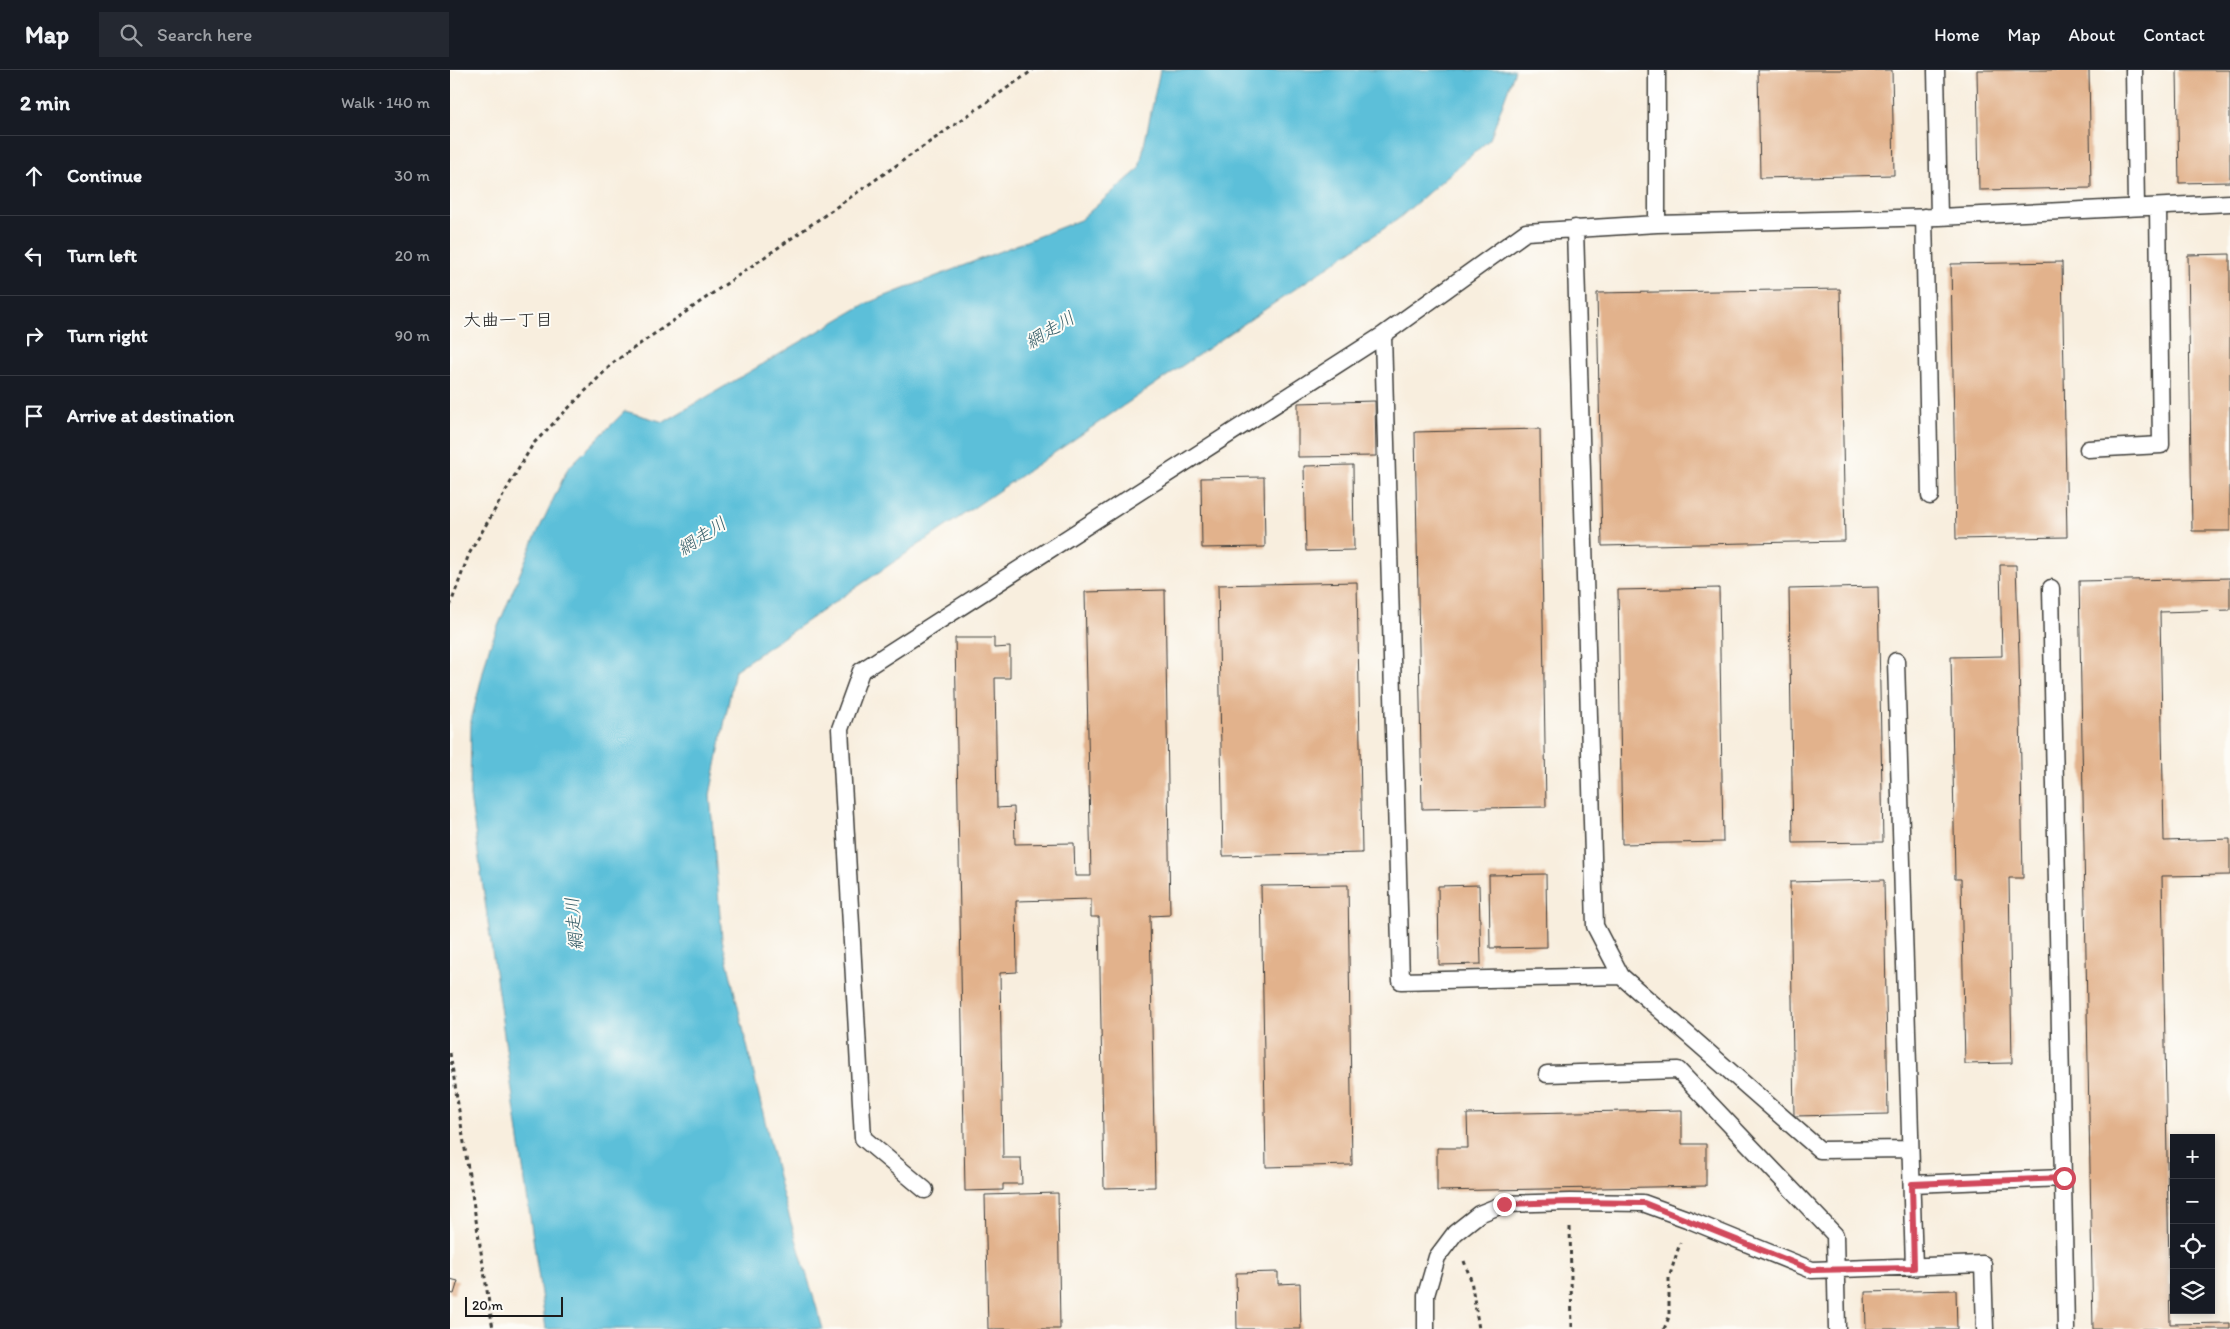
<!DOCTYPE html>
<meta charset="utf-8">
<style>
body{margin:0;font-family:Itim,"Klee One",sans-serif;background:#242831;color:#f1f3f6}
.controls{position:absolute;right:15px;bottom:15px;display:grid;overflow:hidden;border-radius:0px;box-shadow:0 2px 8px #0003}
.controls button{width:45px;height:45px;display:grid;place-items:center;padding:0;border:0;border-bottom:1px solid #363941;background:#171b24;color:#f1f3f6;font:25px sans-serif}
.scale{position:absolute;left:15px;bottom:12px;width:98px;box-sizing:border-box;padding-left:5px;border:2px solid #1c1c1c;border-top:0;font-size:14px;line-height:18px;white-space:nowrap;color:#1c1c1c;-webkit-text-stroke:4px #fdfcf7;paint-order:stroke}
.stop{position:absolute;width:15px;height:15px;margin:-11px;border:4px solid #d1495b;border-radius:50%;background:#fff}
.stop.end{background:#d1495b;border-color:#fff;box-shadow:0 1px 5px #0008}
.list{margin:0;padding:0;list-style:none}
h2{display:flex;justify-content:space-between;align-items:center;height:65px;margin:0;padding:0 20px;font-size:21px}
h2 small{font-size:16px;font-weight:400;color:#9ea1a6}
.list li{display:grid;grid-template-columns:32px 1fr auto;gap:15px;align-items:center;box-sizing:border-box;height:80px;padding:0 20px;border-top:1px solid #363941}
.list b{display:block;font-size:19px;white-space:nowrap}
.list em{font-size:16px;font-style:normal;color:#9ea1a6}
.icon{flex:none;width:28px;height:28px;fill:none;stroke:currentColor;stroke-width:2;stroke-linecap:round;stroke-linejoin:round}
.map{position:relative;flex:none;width:1780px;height:1259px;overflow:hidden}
header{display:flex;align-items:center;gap:30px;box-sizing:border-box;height:70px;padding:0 25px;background:#171b24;border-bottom:1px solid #363941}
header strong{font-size:24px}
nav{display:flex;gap:28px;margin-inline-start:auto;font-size:18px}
.search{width:350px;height:45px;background:#242831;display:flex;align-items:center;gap:12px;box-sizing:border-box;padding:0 18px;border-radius:0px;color:#9ea1a6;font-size:19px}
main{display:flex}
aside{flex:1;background:#171b24}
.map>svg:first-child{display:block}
.water{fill:#5bbfd9;stroke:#3c6e7a}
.building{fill:#e2b28c}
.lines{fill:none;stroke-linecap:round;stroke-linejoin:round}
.lane-casing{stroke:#3d3c39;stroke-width:19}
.path{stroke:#3d3c39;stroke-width:3;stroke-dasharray:4 4;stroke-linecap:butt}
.lane{stroke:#fff;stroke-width:16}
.route{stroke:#d1495b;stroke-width:6}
.labels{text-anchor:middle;stroke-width:4;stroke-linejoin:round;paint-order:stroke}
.neighbourhood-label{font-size:18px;fill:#1c1c1c;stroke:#fdfcf7}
.water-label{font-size:18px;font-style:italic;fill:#355d68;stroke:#fdfcf7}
</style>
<header>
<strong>Map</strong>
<div class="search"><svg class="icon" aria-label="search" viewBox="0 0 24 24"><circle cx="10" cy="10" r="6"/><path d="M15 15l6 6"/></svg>Search here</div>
<nav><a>Home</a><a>Map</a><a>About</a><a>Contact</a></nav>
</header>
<main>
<aside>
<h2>2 min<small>Walk · 140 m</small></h2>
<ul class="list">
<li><svg class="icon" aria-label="ahead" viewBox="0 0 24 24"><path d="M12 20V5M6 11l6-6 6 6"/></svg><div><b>Continue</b></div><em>30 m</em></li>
<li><svg class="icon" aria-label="left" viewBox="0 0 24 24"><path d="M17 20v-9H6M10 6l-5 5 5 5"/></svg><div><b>Turn left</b></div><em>20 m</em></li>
<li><svg class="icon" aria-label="right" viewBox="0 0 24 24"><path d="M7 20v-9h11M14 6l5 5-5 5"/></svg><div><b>Turn right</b></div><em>90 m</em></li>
<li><svg class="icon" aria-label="arrive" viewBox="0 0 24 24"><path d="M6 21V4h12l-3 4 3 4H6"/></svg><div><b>Arrive at destination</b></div></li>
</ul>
</aside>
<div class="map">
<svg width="1780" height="1259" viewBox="0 0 1780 1259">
<rect width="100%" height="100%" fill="#fdfcf7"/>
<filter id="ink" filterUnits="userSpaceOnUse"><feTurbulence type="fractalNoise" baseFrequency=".02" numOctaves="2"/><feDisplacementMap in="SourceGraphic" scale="10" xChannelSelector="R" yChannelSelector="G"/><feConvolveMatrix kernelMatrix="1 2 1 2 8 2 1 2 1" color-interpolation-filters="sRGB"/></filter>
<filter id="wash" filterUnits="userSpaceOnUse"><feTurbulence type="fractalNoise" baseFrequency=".0096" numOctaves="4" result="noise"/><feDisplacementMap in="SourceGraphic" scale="20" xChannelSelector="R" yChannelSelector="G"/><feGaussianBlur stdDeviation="1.12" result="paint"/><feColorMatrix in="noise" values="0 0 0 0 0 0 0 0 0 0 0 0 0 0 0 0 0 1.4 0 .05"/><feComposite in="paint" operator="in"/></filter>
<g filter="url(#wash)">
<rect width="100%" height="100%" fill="#f8eede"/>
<path class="water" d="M710,0H1065L1040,69L948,149L285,600L260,725L272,869L331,1119L373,1259H96L20,726L21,651L39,578L83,472L118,398L175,341L214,352L415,234L630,150L689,99Z"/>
<g id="blocks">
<path class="building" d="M1308,0H1442L1444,105L1310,108Z
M1527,0H1639L1641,118L1529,120Z
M1727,0H1780V112L1729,113Z
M1780,184V461H1742L1738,185Z
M1612,192L1617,467L1506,469L1501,194Z
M1390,219L1395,471L1152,476L1147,223Z
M925,331L926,386L848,387V333Z
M1090,359L1096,737L972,739L965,362Z
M903,395L904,480L856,481L854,396Z
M814,407L815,477L752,478L751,408Z
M1550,495H1566L1569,585L1573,808H1559L1562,993L1515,994L1511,809H1505L1501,587L1552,586Z
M1780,508V540L1710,542L1714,771L1780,769V805L1712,806L1720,1254L1780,1253V1259H1643L1629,511Z
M907,512L912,783L773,786L768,515Z
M1428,517L1433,772L1343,773L1339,519Z
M1269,518L1273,772L1172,774L1168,520Z
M715,520L720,845L700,846L705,1117L654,1118L649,847H641V829L566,831L567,902L550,903L553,1088H571L572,1114H553V1120L515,1121L505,568H544V578L560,577V608H545L547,738L564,737L565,774L624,773L625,806H641L635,522Z
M1096,804L1097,877L1040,878L1039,805Z
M1434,810L1438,1044L1344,1046L1340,812Z
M898,815L902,1095L816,1097L811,816Z
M1029,815L1031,894L989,895L988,816Z
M1232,1040V1074H1256V1116L987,1121V1078H1018L1017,1044Z
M608,1123L610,1259H538L535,1125Z
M828,1202V1214L850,1213L851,1259H787L786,1203Z
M0,1209L8,1211L4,1224L0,1223Z
M1506,1220L1507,1259H1416L1415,1222Z"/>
</g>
</g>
<g filter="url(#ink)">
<use href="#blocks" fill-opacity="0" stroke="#3d3c39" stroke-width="1"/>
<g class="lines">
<defs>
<path id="lane" d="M1207,0V154
M1486,0L1489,147
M1684,0L1686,137
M1474,147L1480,426
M1125,158L1145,856L1171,906L1370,1080L1459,1079
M933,265L951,911L1171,906
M1638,379L1711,375L1708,137
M1601,518L1616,1259
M1446,591L1464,1198
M1097,1004L1228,1000L1385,1165L1387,1259
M1462,1114L1613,1108
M475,1120L413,1068L390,659L411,601L933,265L1076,162L1207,154L1489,147L1780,133
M976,1259V1225L987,1187L1005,1163L1029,1144L1054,1134L1120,1132L1193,1133L1237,1149L1362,1200L1533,1194L1535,1259"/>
</defs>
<use href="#lane" class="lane-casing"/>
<path class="path" d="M0,536L19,484L83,374L164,292L583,0
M0,983L43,1259
M1120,1157L1122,1259
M1014,1191L1021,1210L1029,1259
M1214,1259L1219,1247V1208L1230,1173"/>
<use href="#lane" class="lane"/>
</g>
</g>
<g class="lines" filter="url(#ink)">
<path class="route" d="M1054,1134L1120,1132L1194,1133L1362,1200L1464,1198L1462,1114L1614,1108"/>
</g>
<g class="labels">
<g class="neighbourhood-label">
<text x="58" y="256">大曲一丁目</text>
</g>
<g class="water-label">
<text transform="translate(600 260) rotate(-31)" y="6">網走川</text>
<text transform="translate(252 466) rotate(-33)" y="6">網走川</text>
<text transform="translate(124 854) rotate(-95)" y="6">網走川</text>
</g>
</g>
</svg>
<div class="controls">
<button>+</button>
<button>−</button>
<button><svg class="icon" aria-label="locate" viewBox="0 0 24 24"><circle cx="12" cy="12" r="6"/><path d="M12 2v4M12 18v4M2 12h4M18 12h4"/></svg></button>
<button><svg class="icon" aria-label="layers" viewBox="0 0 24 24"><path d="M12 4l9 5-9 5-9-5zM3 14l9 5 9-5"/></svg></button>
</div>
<div class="scale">20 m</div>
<div class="stop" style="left:1614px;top:1108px"></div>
<div class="stop end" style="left:1054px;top:1134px"></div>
</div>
</main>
